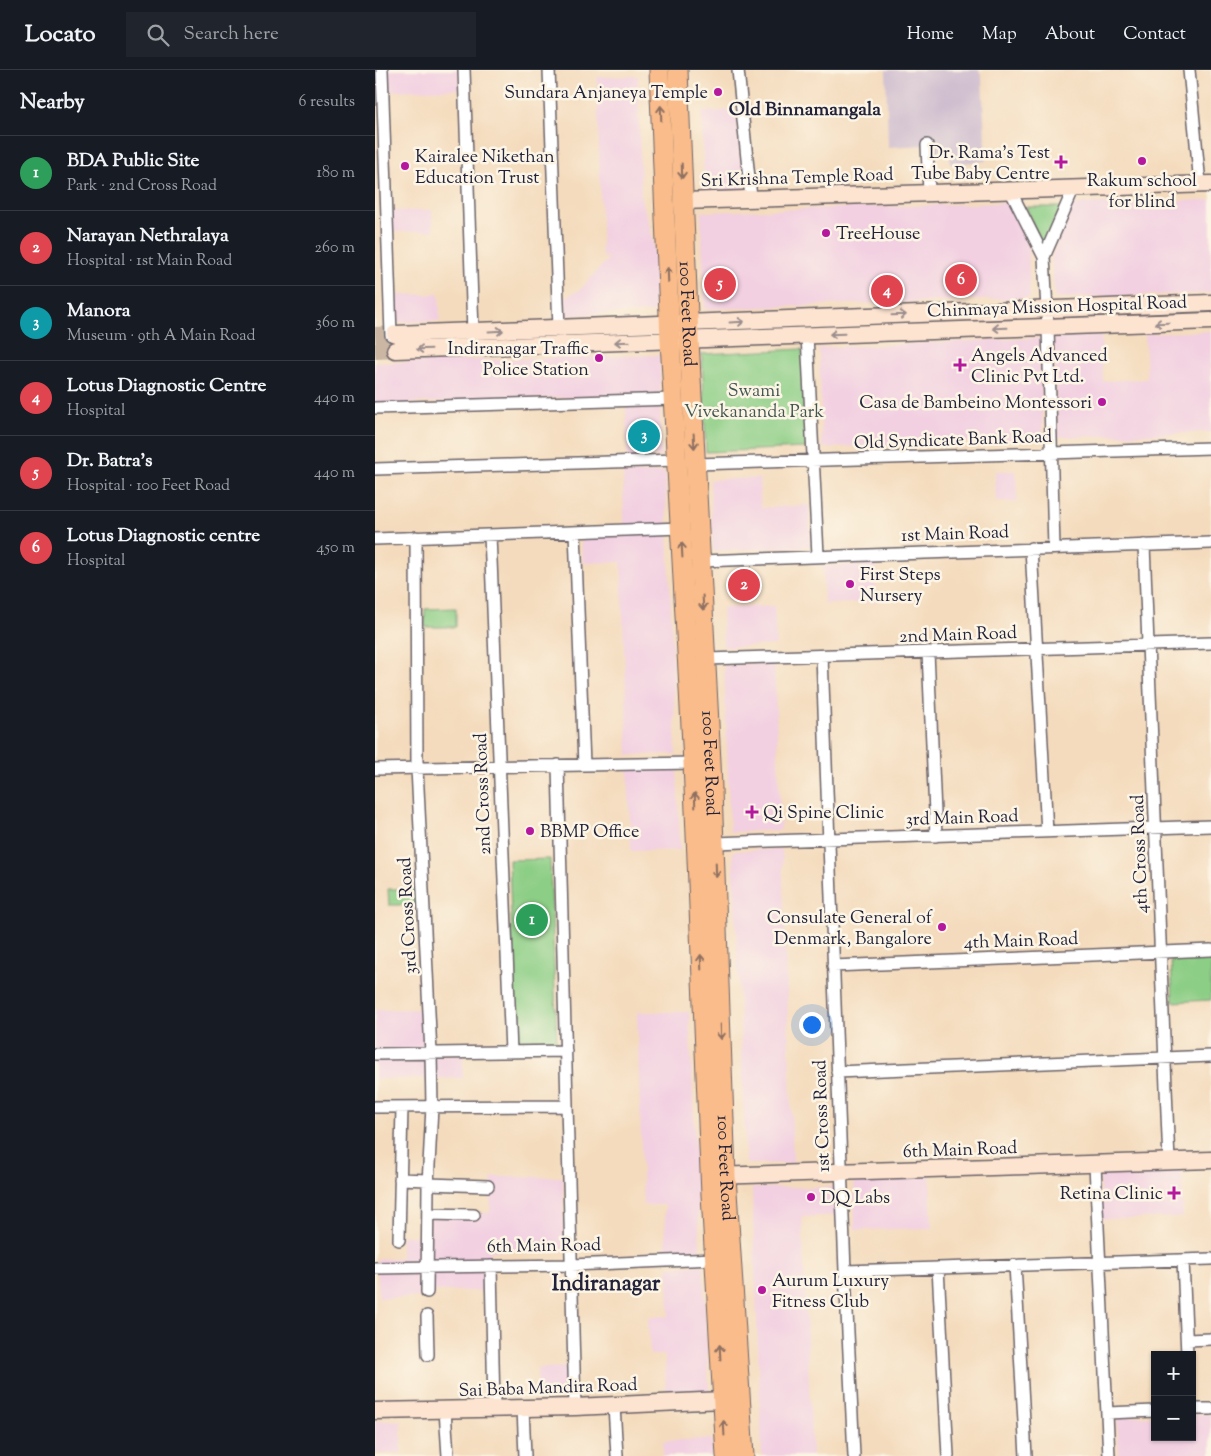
<!DOCTYPE html>
<meta charset="utf-8">
<style>
body{margin:0;font-family:"Sorts Mill Goudy",serif;background:#20242c;color:#f1f3f6}
.controls{position:absolute;right:15px;bottom:15px;display:grid;overflow:hidden;border-radius:0px;box-shadow:0 1px 4px #0004}
.controls button{width:45px;height:45px;display:grid;place-items:center;padding:0;border:0;border-bottom:1px solid #363941;background:#171b24;color:#f1f3f6;font:25px sans-serif}
.you{position:absolute;left:436px;top:954px;width:18px;height:18px;margin:-12px;border:4px solid #fff;border-radius:50%;background:#1a73e8;box-shadow:0 0 0 8px #1a73e833}
.badge{display:grid;place-items:center;width:32px;height:32px;border-radius:50%;background:#d93025;color:#fff;font-size:16px;font-weight:700}
.pin{position:absolute;translate:-50% -50%;border:2px solid #fff;box-shadow:0 1px 5px #0006}
.list{margin:0;padding:0;list-style:none}
h2{display:flex;justify-content:space-between;align-items:center;height:65px;margin:0;padding:0 20px;font-size:21px}
h2 small{font-size:16px;font-weight:400;color:#9ea1a6}
.list li{display:grid;grid-template-columns:32px 1fr auto;gap:15px;align-items:center;box-sizing:border-box;height:75px;padding:0 20px;border-top:1px solid #363941}
.list b{display:block;font-size:19px;white-space:nowrap}
.list p{margin:0;font-size:16px;white-space:nowrap;color:#9ea1a6}
.list em{font-size:16px;font-style:normal;color:#9ea1a6}
.icon{flex:none;width:28px;height:28px;fill:none;stroke:currentColor;stroke-width:2;stroke-linecap:round;stroke-linejoin:round}
.map{position:relative;flex:none;width:836px;height:1386px;overflow:hidden}
header{display:flex;align-items:center;gap:30px;box-sizing:border-box;height:70px;padding:0 25px;background:#171b24;border-bottom:1px solid #363941}
header strong{font-size:24px}
nav{display:flex;gap:28px;margin-inline-start:auto;font-size:18px}
.search{width:350px;height:45px;background:#20242c;display:flex;align-items:center;gap:12px;box-sizing:border-box;padding:0 18px;border-radius:0px;color:#9ea1a6;font-size:19px}
main{display:flex}
aside{flex:1;background:#171b24}
.map>svg:first-child{display:block}
.built{fill:#f2cfe1}
.industrial{fill:#cfbdcf}
.green{fill:#8cce85;stroke:#577860}
.lines{fill:none;stroke-linecap:round;stroke-linejoin:round}
.secondary-tunnel{stroke:#cab6a3;stroke-width:16;stroke-dasharray:16 8;stroke-linecap:butt}
.street-casing{stroke:#6c6368;stroke-width:14}
.secondary-casing{stroke:#6c6368;stroke-width:19}
.primary-casing{stroke:#6c6368;stroke-width:21}
.street{stroke:#fff;stroke-width:11}
.secondary{stroke:#fde4d0;stroke-width:16}
.primary{stroke:#f9bc8a;stroke-width:19}
.oneway{stroke:#8e6f62}
.oneway2{stroke:#9a8d8d}
.poi-dot{fill:#b5179e;stroke:#fcf5e5;stroke-width:2}
.labels{text-anchor:middle;stroke-width:5;stroke-linejoin:round;paint-order:stroke}
.poi-label{font-size:18px;fill:#22223b;stroke:#fcf5e5;text-anchor:start}
.street-label{font-size:18px;fill:#22223b;stroke:#fcf5e5}
.park-label{font-size:18px;fill:#425651;stroke:#fcf5e5}
.neighbourhood-label{font-size:19px;font-weight:bold;fill:#22223b;stroke:#fcf5e5}
.district-label{font-size:22px;font-weight:bold;fill:#22223b;stroke:#fcf5e5}
</style>
<header>
<strong>Locato</strong>
<div class="search"><svg class="icon" aria-label="search" viewBox="0 0 24 24"><circle cx="10" cy="10" r="6"/><path d="M15 15l6 6"/></svg>Search here</div>
<nav><a>Home</a><a>Map</a><a>About</a><a>Contact</a></nav>
</header>
<main>
<aside>
<h2>Nearby<small>6 results</small></h2>
<ul class="list">
<li><span class="badge" style="background:#2e9e5b">1</span><div><b>BDA Public Site</b><p>Park · 2nd Cross Road</p></div><em>180 m</em></li>
<li><span class="badge" style="background:#e0444e">2</span><div><b>Narayan Nethralaya</b><p>Hospital · 1st Main Road</p></div><em>260 m</em></li>
<li><span class="badge" style="background:#0f9aa8">3</span><div><b>Manora</b><p>Museum · 9th A Main Road</p></div><em>360 m</em></li>
<li><span class="badge" style="background:#e0444e">4</span><div><b>Lotus Diagnostic Centre</b><p>Hospital</p></div><em>440 m</em></li>
<li><span class="badge" style="background:#e0444e">5</span><div><b>Dr. Batra's</b><p>Hospital · 100 Feet Road</p></div><em>440 m</em></li>
<li><span class="badge" style="background:#e0444e">6</span><div><b>Lotus Diagnostic centre</b><p>Hospital</p></div><em>450 m</em></li>
</ul>
</aside>
<div class="map">
<svg width="836" height="1386" viewBox="0 0 836 1386">
<rect width="100%" height="100%" fill="#fcf5e5"/>
<filter id="ink" filterUnits="userSpaceOnUse"><feTurbulence type="fractalNoise" baseFrequency=".02" numOctaves="2"/><feDisplacementMap in="SourceGraphic" scale="10" xChannelSelector="R" yChannelSelector="G"/><feConvolveMatrix kernelMatrix="1 2 1 2 8 2 1 2 1" color-interpolation-filters="sRGB"/></filter>
<filter id="wash" filterUnits="userSpaceOnUse"><feTurbulence type="fractalNoise" baseFrequency=".0096" numOctaves="4" result="noise"/><feDisplacementMap in="SourceGraphic" scale="20" xChannelSelector="R" yChannelSelector="G"/><feGaussianBlur stdDeviation="1.12" result="paint"/><feColorMatrix in="noise" values="0 0 0 0 0 0 0 0 0 0 0 0 0 0 0 0 0 1.4 0 .05"/><feComposite in="paint" operator="in"/></filter>
<g filter="url(#wash)">
<rect width="100%" height="100%" fill="#f4dbbd"/>
<path class="built" d="M12,0H84L85,19L12,21Z
M263,6L266,129L273,150L280,181V242L191,245L190,228L206,219L234,188L227,187L222,7Z
M361,40L370,122L329,123L327,42Z
M836,130V223L680,228L676,189L696,134Z
M634,133L653,175L655,228L330,239L326,142Z
M57,140L58,161L17,162L16,141Z
M64,224L65,251L20,252L19,225Z
M836,261V362L683,367L679,267L726,265L728,311L772,309L770,264Z
M665,268L668,368L447,378L444,278Z
M285,285V324L0,334V293Z
M285,335L286,386L252,387L251,336Z
M620,401H641L642,432H621Z
M290,402L292,456L249,457L248,403Z
M384,408L386,438L434,435L436,476L338,481L335,410Z
M293,463L301,684L253,685L246,492L208,493L206,466Z
M500,494L502,532L449,534L448,496Z
M399,536L401,575L348,577L347,538Z
M399,593L406,760L355,762L349,595Z
M302,697L305,780L256,781L253,698Z
M407,779L418,1093L371,1094L358,781Z
M51,939L53,986L88,985V1008L0,1009V940Z
M262,942H314L325,1180L291,1181L290,1135H268Z
M807,1099L808,1147L726,1149L725,1101Z
M555,1103L557,1158L480,1160L479,1106Z
M117,1107H188L189,1181H115V1221H49L50,1227L4,1228L2,1189L26,1188V1166H49L50,1142L115,1143Z
M463,1117L464,1145L427,1147L437,1386H387L377,1118Z
M328,1195L334,1324L291,1325L290,1285H275L273,1247L294,1246L293,1197Z
M195,1297V1324L163,1325L162,1298Z
M817,1344H836V1386H744L742,1347L780,1346V1367H817Z
M0,1351H26V1383L0,1384Z
M337,1369L338,1386H288V1371Z"/>
<path class="industrial" d="M511,0H604L607,8L611,91L575,94V81H558L552,75L513,77Z"/>
<path class="green" d="M651,137H687L672,176H667Z
M427,279L431,378L331,382L327,284Z
M81,538V557H50V539Z
M175,789L182,975L141,976L134,790Z
M13,819H41V835H14Z
M836,887V930L798,932L796,889Z"/>
</g>
<g filter="url(#ink)">
<g class="lines">
<path class="secondary-tunnel" d="M0,265L20,264
M0,281L20,280"/>
<defs>
<path id="street" d="M7,0L16,265
M89,0L98,262
M174,0L184,258
M363,0L376,128
M814,0L825,114
M552,75L554,123
M635,120L669,187L673,257L679,478
M669,187L699,118
M432,265L443,485
M0,338L299,329
M321,394L836,378
M0,399L303,390
M200,462L209,695
M115,465L136,982
M41,467L42,698L56,983L57,1037L53,1114L52,1222
M0,469L306,458
M769,475L794,1092
M656,478L672,762
M326,491L836,473
M553,582L561,766
M447,586L470,1201L479,1386
M332,589L836,573
M183,695L200,1337
M0,699L318,693
M340,773L836,756
M458,896L836,880
M0,984L191,981
M462,1002L836,986
M0,1037L192,1036
M720,1095L734,1386
M25,1109L53,1110
M53,1114L113,1116
M53,1144L99,1145
M24,1170L27,1037
M808,1190L812,1285
M640,1195L651,1386
M116,1196L119,1338
M0,1198L196,1195L339,1189
M563,1198L573,1386
M470,1201L836,1189
M52,1246L53,1285
M812,1270L836,1269
M239,1336L242,1386
M148,1338L150,1386
M817,1339H836
M70,1340L73,1386
M732,1343L780,1341"/>
<path id="secondary" d="M308,131L836,114
M20,264L836,233
M20,280L836,251
M338,1106L836,1090
M0,1341L200,1337L348,1330"/>
<g id="primary">
<path d="M284,0L295,270L318,693L336,1125L351,1386"/>
<path id="s1" d="M303,0L314,269L336,692L351,1106L369,1386"/>
</g>
</defs>
<use href="#street" class="street-casing"/>
<use href="#secondary" class="secondary-casing"/>
<use href="#primary" class="primary-casing"/>
<use href="#street" class="street"/>
<use href="#secondary" class="secondary"/>
<use href="#primary" class="primary"/>
</g>
<defs><path id="oneway-shaft" d="M-6 0H5M1.5-3L5.5 0L1.5 3" fill="none" stroke-width="1.6" stroke-linecap="round" stroke-linejoin="round" transform="scale(1.25)"/></defs>
<g class="oneway">
<use href="#oneway-shaft" transform="translate(286 43) rotate(-92)"/>
<use href="#oneway-shaft" transform="translate(307 101) rotate(88)"/>
<use href="#oneway-shaft" transform="translate(293 205) rotate(-92)"/>
<use href="#oneway-shaft" transform="translate(319 371) rotate(87)"/>
<use href="#oneway-shaft" transform="translate(307 480) rotate(-93)"/>
<use href="#oneway-shaft" transform="translate(328 533) rotate(87)"/>
<use href="#oneway-shaft" transform="translate(320 730) rotate(-92)"/>
<use href="#oneway-shaft" transform="translate(341 800) rotate(88)"/>
<use href="#oneway-shaft" transform="translate(326 892) rotate(-92)"/>
<use href="#oneway-shaft" transform="translate(346 962) rotate(88)"/>
<use href="#oneway-shaft" transform="translate(345 1282) rotate(-93)"/>
<use href="#oneway-shaft" transform="translate(349 1358) rotate(-93)"/>
</g>
<g class="oneway2">
<use href="#oneway-shaft" transform="translate(524 245) rotate(-2)"/>
<use href="#oneway-shaft" transform="translate(362 252) rotate(-3)"/>
<use href="#oneway-shaft" transform="translate(787 253) rotate(178)"/>
<use href="#oneway-shaft" transform="translate(625 258) rotate(178)"/>
<use href="#oneway-shaft" transform="translate(121 261) rotate(-3)"/>
<use href="#oneway-shaft" transform="translate(462 264) rotate(178)"/>
<use href="#oneway-shaft" transform="translate(247 272) rotate(178)"/>
<use href="#oneway-shaft" transform="translate(49 279) rotate(178)"/>
</g>
</g>
<g class="poi-dot">
<circle cx="343" cy="22" r="5"/>
<circle cx="767" cy="91" r="5"/>
<path d="M683.5 84.5h5v5h5v5h-5v5h-5v-5h-5v-5h5z"/>
<circle cx="30" cy="96" r="5"/>
<circle cx="451" cy="163" r="5"/>
<circle cx="224" cy="288" r="5"/>
<path d="M582.5 287.5h5v5h5v5h-5v5h-5v-5h-5v-5h5z"/>
<circle cx="727" cy="332" r="5"/>
<circle cx="475" cy="514" r="5"/>
<path d="M374.5 734.5h5v5h5v5h-5v5h-5v-5h-5v-5h5z"/>
<circle cx="155" cy="761" r="5"/>
<circle cx="567" cy="857" r="5"/>
<path d="M796.5 1115.5h5v5h5v5h-5v5h-5v-5h-5v-5h5z"/>
<circle cx="436" cy="1127" r="5"/>
<circle cx="387" cy="1220" r="5"/>
</g>
<g class="labels">
<g class="poi-label">
<text x="333" y="28" text-anchor="end">Sundara Anjaneya Temple</text>
<text x="675" y="88" text-anchor="end">Dr. Rama's Test<tspan x="675" dy="21">Tube Baby Centre</tspan></text>
<text x="40" y="92">Kairalee Nikethan<tspan x="40" dy="21">Education Trust</tspan></text>
<text x="767" y="116" text-anchor="middle">Rakum school<tspan x="767" dy="21">for blind</tspan></text>
<text x="461" y="169">TreeHouse</text>
<text x="214" y="284" text-anchor="end">Indiranagar Traffic<tspan x="214" dy="21">Police Station</tspan></text>
<text x="596" y="291">Angels Advanced<tspan x="596" dy="21">Clinic Pvt Ltd.</tspan></text>
<text x="717" y="338" text-anchor="end">Casa de Bambeino Montessori</text>
<text x="485" y="510">First Steps<tspan x="485" dy="21">Nursery</tspan></text>
<text x="388" y="748">Qi Spine Clinic</text>
<text x="165" y="767">BBMP Office</text>
<text x="557" y="853" text-anchor="end">Consulate General of<tspan x="557" dy="21">Denmark, Bangalore</tspan></text>
<text x="788" y="1129" text-anchor="end">Retina Clinic</text>
<text x="446" y="1133">DQ Labs</text>
<text x="397" y="1216">Aurum Luxury<tspan x="397" dy="21">Fitness Club</tspan></text>
</g>
<g class="street-label">
<text transform="translate(422 107) rotate(-2)" y="6">Sri Krishna Temple Road</text>
<text transform="translate(682 236) rotate(-2)" y="6">Chinmaya Mission Hospital Road</text>
<text dy="6" stroke="none"><textPath href="#s1" startOffset="244">100 Feet Road</textPath></text>
<text transform="translate(578 369) rotate(-2)" y="6">Old Syndicate Bank Road</text>
<text transform="translate(580 463) rotate(-2)" y="6">1st Main Road</text>
<text transform="translate(583 564) rotate(-2)" y="6">2nd Main Road</text>
<text dy="6" stroke="none"><textPath href="#s1" startOffset="694">100 Feet Road</textPath></text>
<text transform="translate(107 724) rotate(-92)" y="6">2nd Cross Road</text>
<text transform="translate(587 747) rotate(-2)" y="6">3rd Main Road</text>
<text transform="translate(764 784) rotate(-92)" y="6">4th Cross Road</text>
<text transform="translate(32 846) rotate(-93)" y="6">3rd Cross Road</text>
<text transform="translate(646 870) rotate(-2)" y="6">4th Main Road</text>
<text transform="translate(446 1046) rotate(-92)" y="6">1st Cross Road</text>
<text transform="translate(585 1079) rotate(-2)" y="6">6th Main Road</text>
<text dy="6" stroke="none"><textPath href="#s1" startOffset="1099">100 Feet Road</textPath></text>
<text transform="translate(169 1175) rotate(-1)" y="6">6th Main Road</text>
<text transform="translate(173 1317) rotate(-2)" y="6">Sai Baba Mandira Road</text>
</g>
<g class="park-label">
<text x="379" y="326">Swami<tspan x="379" dy="21">Vivekananda Park</tspan></text>
</g>
<g class="neighbourhood-label">
<text x="430" y="45">Old Binnamangala</text>
</g>
<g class="district-label">
<text x="231" y="1220">Indiranagar</text>
</g>
</g>
</svg>
<div class="controls">
<button>+</button>
<button>−</button>
</div>
<div class="you"></div>
<div class="pin badge" style="left:157px;top:850px;background:#2e9e5b">1</div>
<div class="pin badge" style="left:369px;top:515px;background:#e0444e">2</div>
<div class="pin badge" style="left:269px;top:366px;background:#0f9aa8">3</div>
<div class="pin badge" style="left:512px;top:221px;background:#e0444e">4</div>
<div class="pin badge" style="left:345px;top:214px;background:#e0444e">5</div>
<div class="pin badge" style="left:586px;top:210px;background:#e0444e">6</div>
</div>
</main>
